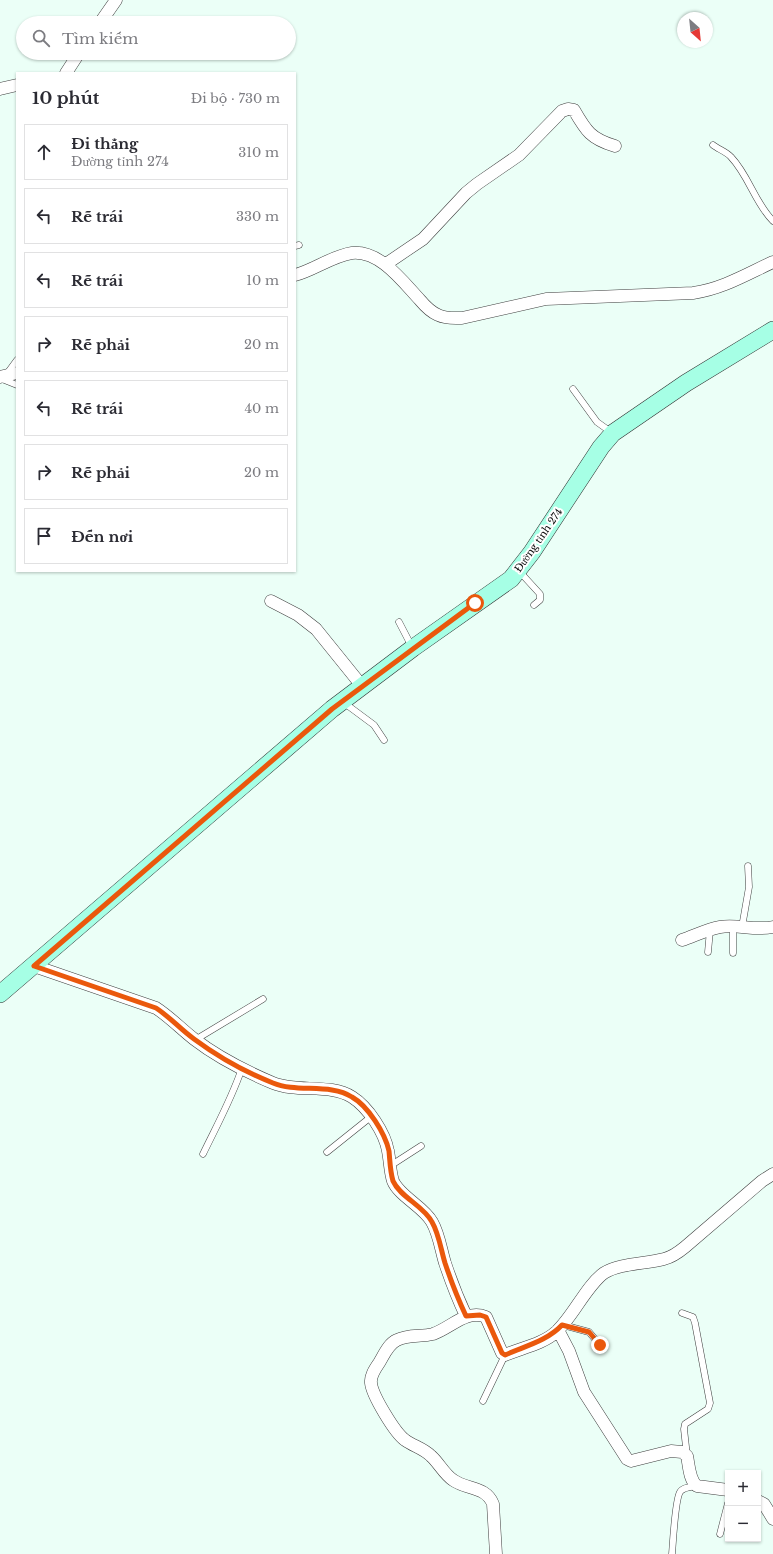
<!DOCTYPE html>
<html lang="vi">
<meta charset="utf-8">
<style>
body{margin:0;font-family:"Libre Baskerville",serif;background:#f7f7f7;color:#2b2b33}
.controls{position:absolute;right:12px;bottom:12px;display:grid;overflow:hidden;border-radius:0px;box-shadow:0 1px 3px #0004}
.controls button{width:36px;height:36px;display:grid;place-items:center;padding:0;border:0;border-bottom:1px solid #e1e1e2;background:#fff;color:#2b2b33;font:20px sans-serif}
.compass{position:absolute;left:677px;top:12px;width:36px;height:36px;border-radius:50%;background:#fff;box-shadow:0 1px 3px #0004;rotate:153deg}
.stop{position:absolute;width:12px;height:12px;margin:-9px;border:3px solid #ea580c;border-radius:50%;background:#fff}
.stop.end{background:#ea580c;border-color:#fff;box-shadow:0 1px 4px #0008}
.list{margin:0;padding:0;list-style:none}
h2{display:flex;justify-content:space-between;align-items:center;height:52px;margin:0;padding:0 16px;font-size:17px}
h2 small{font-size:13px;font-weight:400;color:#7c7c81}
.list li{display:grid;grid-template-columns:26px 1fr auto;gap:12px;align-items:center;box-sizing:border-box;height:56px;margin:0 8px 8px;padding:0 8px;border:1px solid #e1e1e2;border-radius:0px}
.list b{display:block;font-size:15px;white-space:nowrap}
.list p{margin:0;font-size:13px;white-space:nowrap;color:#7c7c81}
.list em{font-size:13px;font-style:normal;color:#7c7c81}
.icon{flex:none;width:22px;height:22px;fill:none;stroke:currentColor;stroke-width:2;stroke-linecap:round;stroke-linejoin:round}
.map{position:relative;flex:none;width:773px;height:1554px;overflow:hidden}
.search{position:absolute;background:#fff;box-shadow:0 1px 3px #0004;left:16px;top:16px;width:280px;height:44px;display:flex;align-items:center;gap:10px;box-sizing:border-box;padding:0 14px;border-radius:22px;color:#7c7c81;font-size:15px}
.panel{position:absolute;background:#fff;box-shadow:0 1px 3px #0004;left:16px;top:72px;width:280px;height:500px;border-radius:0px}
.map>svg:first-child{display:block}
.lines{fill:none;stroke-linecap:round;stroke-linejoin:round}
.service-casing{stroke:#3f3f3f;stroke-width:7}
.minor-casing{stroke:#3f3f3f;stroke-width:13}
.secondary-casing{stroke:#2e2e2e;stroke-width:18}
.service{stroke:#fff;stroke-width:6}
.minor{stroke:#fff;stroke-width:12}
.secondary{stroke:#a6ffe5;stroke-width:17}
.route{stroke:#ea580c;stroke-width:5}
.labels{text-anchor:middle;stroke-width:4;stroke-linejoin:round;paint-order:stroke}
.street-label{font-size:10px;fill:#0c0c0c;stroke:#fff}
</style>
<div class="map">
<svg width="773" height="1554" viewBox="0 0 773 1554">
<rect width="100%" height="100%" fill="#ebfff7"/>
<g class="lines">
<defs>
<path id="service" d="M713,145C718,149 727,152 731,157C749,176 755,203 773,221
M295,246L299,245
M6,375L17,360
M2,379L17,385
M573,389L597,422L611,432
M519,571L540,594V600L534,605
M399,622L412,647
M343,702L374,725L384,740
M742,927L749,887L748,866
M708,952L710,930
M733,953V926
M195,1040L263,999
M327,1152L372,1116
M203,1154C217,1125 232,1098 242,1068
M390,1166L421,1146
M682,1313L693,1317L695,1323L710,1403L708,1409L685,1424L684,1429L687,1456
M563,1325L589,1332L600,1345
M483,1401L505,1355
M720,1534L728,1503
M672,1554C673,1543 675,1500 680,1492C683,1487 691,1487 697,1486"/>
<path id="minor" d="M100,23L116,0
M66,73L79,53
M0,89L17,85
M386,264L423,239L466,193L477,184L519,155L562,111L568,109L574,110C586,131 591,139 615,146
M295,275C314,270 332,256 352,253C380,250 403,282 420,300C425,306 431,312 438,315C446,319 454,318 462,318L546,299L693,293C722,289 747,274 773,262
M0,377L17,373
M271,601L298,615L316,629L362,686
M682,940C694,936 708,929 720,927C738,924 754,931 773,927
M34,966L156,1008C170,1017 181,1029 194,1039C216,1056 247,1072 273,1083C297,1093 330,1083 352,1097C368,1107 385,1133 388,1151C390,1161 390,1172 393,1181C399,1196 424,1207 432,1222C439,1234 441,1250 445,1263C451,1281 458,1299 466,1316
M558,1330L569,1351L584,1392L627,1459L631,1461L671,1451L682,1452L687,1456C689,1465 689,1480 697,1486L728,1490
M758,1501L764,1504L773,1519
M496,1554L493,1504C486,1486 467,1490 453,1480C444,1474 439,1463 431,1456C423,1448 413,1446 405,1440C395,1433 372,1395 371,1383C370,1376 375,1369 379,1363C384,1355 388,1344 397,1340C408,1334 421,1337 433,1334C451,1328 466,1309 486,1317L502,1353L505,1355C521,1348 543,1344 556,1332C573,1317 586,1286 604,1273C620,1263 646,1264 664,1259C672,1257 679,1252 685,1247L762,1181L773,1174"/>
<path id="secondary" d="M0,994L332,709L413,648L511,579L532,552L601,447L613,433L686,383L773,330"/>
</defs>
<use href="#service" class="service-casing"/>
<use href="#minor" class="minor-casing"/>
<use href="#secondary" class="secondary-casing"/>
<use href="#service" class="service"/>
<use href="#minor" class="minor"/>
<use href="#secondary" class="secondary"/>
</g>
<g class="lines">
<path class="route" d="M475,603L332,709L34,966L156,1008C170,1017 180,1029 194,1039C217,1056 245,1072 273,1083C297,1093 330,1083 352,1097C368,1106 385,1133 389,1151C390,1161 390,1171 393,1181C400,1197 424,1206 432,1222C439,1234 441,1250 445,1263C451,1281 458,1299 466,1316L480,1315L486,1317L502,1353L505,1355C525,1346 547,1341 562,1325L589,1332L600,1345"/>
</g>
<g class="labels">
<g class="street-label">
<text transform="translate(538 540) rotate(-55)" y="4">Đường tỉnh 274</text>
</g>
</g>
</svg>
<div class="controls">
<button>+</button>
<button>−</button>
</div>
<svg class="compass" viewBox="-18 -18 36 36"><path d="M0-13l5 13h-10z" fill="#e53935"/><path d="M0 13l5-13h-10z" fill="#7c7c81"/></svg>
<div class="stop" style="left:475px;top:603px"></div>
<div class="stop end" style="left:600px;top:1345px"></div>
<div class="search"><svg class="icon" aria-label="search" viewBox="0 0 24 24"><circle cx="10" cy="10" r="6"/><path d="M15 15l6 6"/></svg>Tìm kiếm</div>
<section class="panel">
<h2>10 phút<small>Đi bộ · 730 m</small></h2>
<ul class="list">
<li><svg class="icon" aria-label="ahead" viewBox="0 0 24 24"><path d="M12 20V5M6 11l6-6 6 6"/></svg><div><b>Đi thẳng</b><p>Đường tỉnh 274</p></div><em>310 m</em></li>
<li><svg class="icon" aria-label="left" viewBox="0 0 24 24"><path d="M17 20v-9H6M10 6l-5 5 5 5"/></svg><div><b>Rẽ trái</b></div><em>330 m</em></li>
<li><svg class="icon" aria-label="left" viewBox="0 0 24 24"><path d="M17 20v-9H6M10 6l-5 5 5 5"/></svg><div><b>Rẽ trái</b></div><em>10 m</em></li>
<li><svg class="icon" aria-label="right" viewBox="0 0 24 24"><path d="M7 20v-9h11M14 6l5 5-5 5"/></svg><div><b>Rẽ phải</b></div><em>20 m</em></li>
<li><svg class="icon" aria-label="left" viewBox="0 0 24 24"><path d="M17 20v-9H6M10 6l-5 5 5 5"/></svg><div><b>Rẽ trái</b></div><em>40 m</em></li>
<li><svg class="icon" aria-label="right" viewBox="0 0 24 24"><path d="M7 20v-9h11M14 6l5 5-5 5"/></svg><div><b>Rẽ phải</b></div><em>20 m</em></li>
<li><svg class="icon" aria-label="arrive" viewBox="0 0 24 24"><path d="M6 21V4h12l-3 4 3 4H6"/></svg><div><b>Đến nơi</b></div></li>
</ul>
</section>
</div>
